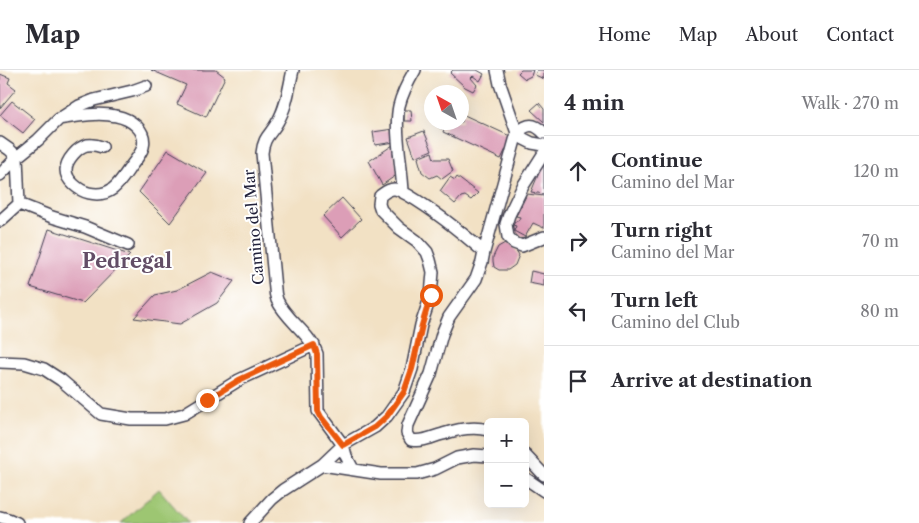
<!DOCTYPE html>
<meta charset="utf-8">
<style>
body{margin:0;font-family:"Libre Caslon Text",serif;background:#f2f2f3;color:#2b2b33}
.controls{position:absolute;right:15px;bottom:15px;display:grid;overflow:hidden;border-radius:8px;box-shadow:0 5px 20px #0002}
.controls button{width:45px;height:45px;display:grid;place-items:center;padding:0;border:0;border-bottom:1px solid #e1e1e2;background:#fff;color:#2b2b33;font:25px sans-serif}
.compass{position:absolute;left:424px;top:15px;width:45px;height:45px;border-radius:50%;background:#fff;box-shadow:0 5px 20px #0002;rotate:320deg}
.stop{position:absolute;width:15px;height:15px;margin:-11px;border:4px solid #ea580c;border-radius:50%;background:#fff}
.stop.end{background:#ea580c;border-color:#fff;box-shadow:0 1px 5px #0008}
.list{margin:0;padding:0;list-style:none}
h2{display:flex;justify-content:space-between;align-items:center;height:65px;margin:0;padding:0 20px;font-size:21px}
h2 small{font-size:16px;font-weight:400;color:#7c7c81}
.list li{display:grid;grid-template-columns:32px 1fr auto;gap:15px;align-items:center;box-sizing:border-box;height:70px;padding:0 20px;border-top:1px solid #e1e1e2}
.list b{display:block;font-size:19px;white-space:nowrap}
.list p{margin:0;font-size:16px;white-space:nowrap;color:#7c7c81}
.list em{font-size:16px;font-style:normal;color:#7c7c81}
.icon{flex:none;width:28px;height:28px;fill:none;stroke:currentColor;stroke-width:2;stroke-linecap:round;stroke-linejoin:round}
.map{position:relative;flex:none;width:544px;height:453px;overflow:hidden}
header{display:flex;align-items:center;gap:30px;box-sizing:border-box;height:70px;padding:0 25px;background:#fff;border-bottom:1px solid #e1e1e2}
header strong{font-size:24px}
nav{display:flex;gap:28px;margin-inline-start:auto;font-size:18px}
main{display:flex}
aside{flex:1;background:#fff}
.map>svg:first-child{display:block}
.green{fill:#9dc672;stroke:#607456}
.building{fill:#dc9eb7}
.lines{fill:none;stroke-linecap:round;stroke-linejoin:round}
.street-casing{stroke:#413f50;stroke-width:14}
.street{stroke:#fff;stroke-width:11}
.route{stroke:#ea580c;stroke-width:6}
.labels{text-anchor:middle;stroke-width:4;stroke-linejoin:round;paint-order:stroke}
.street-label{font-size:15px;fill:#22223b;stroke:#fff}
.district-label{font-size:20px;font-weight:bold;fill:#634d66;stroke:#fff}
</style>
<header>
<strong>Map</strong>
<nav><a>Home</a><a>Map</a><a>About</a><a>Contact</a></nav>
</header>
<main>
<div class="map">
<svg width="544" height="453" viewBox="0 0 544 453">
<rect width="100%" height="100%" fill="#fff"/>
<filter id="ink" filterUnits="userSpaceOnUse"><feTurbulence type="fractalNoise" baseFrequency=".02" numOctaves="2"/><feDisplacementMap in="SourceGraphic" scale="10" xChannelSelector="R" yChannelSelector="G"/><feConvolveMatrix kernelMatrix="1 2 1 2 8 2 1 2 1" color-interpolation-filters="sRGB"/></filter>
<filter id="wash" filterUnits="userSpaceOnUse"><feTurbulence type="fractalNoise" baseFrequency=".0096" numOctaves="4" result="noise"/><feDisplacementMap in="SourceGraphic" scale="20" xChannelSelector="R" yChannelSelector="G"/><feGaussianBlur stdDeviation="1.12" result="paint"/><feColorMatrix in="noise" values="0 0 0 0 0 0 0 0 0 0 0 0 0 0 0 0 0 1.4 0 .05"/><feComposite in="paint" operator="in"/></filter>
<g filter="url(#wash)">
<rect width="100%" height="100%" fill="#f2e1c4"/>
<path class="green" d="M159,419L188,453H121Z"/>
<g id="blocks">
<path class="building" d="M151,0H216L225,7L206,47L177,34L186,15Z
M453,0H477L484,4L480,11L473,6L471,8L477,15L473,21L465,17L450,3Z
M521,0H533L531,6L525,9L518,3Z
M537,0H544V9L535,5Z
M0,4L10,8L8,13L16,19L0,38Z
M12,31L35,49L23,63L0,45Z
M539,33L544,39V52L531,40Z
M404,40H411L412,51H404Z
M462,44L512,67L501,89L443,62L447,52H462Z
M436,52H446L442,59L435,55Z
M393,59L395,72L375,75L373,62Z
M424,61L432,80L415,87L408,67Z
M393,75L398,104L382,115L369,91Z
M168,80L207,103L170,153L139,122Z
M432,82L434,89H448L453,101L442,109L437,105L430,108L422,102L418,88Z
M544,91V124L531,122Z
M450,107L455,110L457,107L478,123L471,130L465,126L461,127L455,134L440,121Z
M527,124L544,126V158L533,153L525,167L514,161L516,156L513,155L515,152L519,150L520,147L516,146Z
M342,128L361,149L342,167L323,146Z
M49,159L130,185L83,233L30,217Z
M505,173H510L514,177L519,185L515,195L508,200H499L494,197L493,191V187L498,177Z
M531,201L544,204V216L529,213Z
M212,202L234,211L217,233L180,254L134,248L155,225L177,220Z"/>
</g>
</g>
<g filter="url(#ink)">
<use href="#blocks" fill-opacity="0" stroke="#413f50" stroke-width="1"/>
<g class="lines">
<defs>
<path id="street" d="M293,0C289,17 287,36 278,51C271,65 264,65 262,83L275,219C275,222 276,227 277,230C287,251 310,263 317,284L318,341L343,375L346,386L353,399
M497,0L500,14L517,63L524,69L532,73L544,75
M59,49C77,46 98,42 116,46C131,49 147,60 143,77C141,84 135,91 131,96C120,112 112,128 89,123C80,121 66,111 66,100C66,90 78,77 87,75C93,74 97,75 102,77
M0,73L10,80L17,87L19,134L0,151
M544,83L523,116L509,145L506,154L508,167L514,173L522,176L544,167
M0,105L17,87L38,70L59,49L79,36L94,30L132,21L146,16
M403,122C402,96 394,60 399,36C402,23 408,12 415,0
M19,134L52,147L85,157L128,175
M0,292L24,293L44,299L61,310L101,344L131,349H165L184,344L239,310L314,275
M488,360C473,356 458,359 443,364C431,367 424,372 411,370L407,363L408,355L431,304L442,264L449,247L476,209L482,192L484,182L517,63C528,53 534,53 544,63
M525,385L544,405
M322,395L381,404H417L435,399L457,388L474,385L488,386
M525,408L544,421
M0,447L8,449L17,453
M250,453L272,429L283,420L322,395L343,375L375,357L387,346L404,322L412,299L421,255L431,225L433,202L430,190L427,182L417,171L399,158L381,140L379,134L380,126C384,123 388,119 394,119C398,119 404,123 408,125C435,141 460,161 484,182"/>
</defs>
<use href="#street" class="street-casing"/>
<use href="#street" class="street"/>
</g>
</g>
<g class="lines" filter="url(#ink)">
<path class="route" d="M207,330L239,310L314,275L317,284L318,341L321,347L343,375L375,357L387,346L404,322L412,299L422,255L431,225"/>
</g>
<g class="labels">
<g class="street-label">
<text transform="translate(254 157) rotate(-95)" y="5">Camino del Mar</text>
</g>
<g class="district-label">
<text x="127" y="198">Pedregal</text>
</g>
</g>
</svg>
<div class="controls">
<button>+</button>
<button>−</button>
</div>
<svg class="compass" viewBox="-18 -18 36 36"><path d="M0-13l5 13h-10z" fill="#e53935"/><path d="M0 13l5-13h-10z" fill="#7c7c81"/></svg>
<div class="stop" style="left:431px;top:225px"></div>
<div class="stop end" style="left:207px;top:330px"></div>
</div>
<aside>
<h2>4 min<small>Walk · 270 m</small></h2>
<ul class="list">
<li><svg class="icon" aria-label="ahead" viewBox="0 0 24 24"><path d="M12 20V5M6 11l6-6 6 6"/></svg><div><b>Continue</b><p>Camino del Mar</p></div><em>120 m</em></li>
<li><svg class="icon" aria-label="right" viewBox="0 0 24 24"><path d="M7 20v-9h11M14 6l5 5-5 5"/></svg><div><b>Turn right</b><p>Camino del Mar</p></div><em>70 m</em></li>
<li><svg class="icon" aria-label="left" viewBox="0 0 24 24"><path d="M17 20v-9H6M10 6l-5 5 5 5"/></svg><div><b>Turn left</b><p>Camino del Club</p></div><em>80 m</em></li>
<li><svg class="icon" aria-label="arrive" viewBox="0 0 24 24"><path d="M6 21V4h12l-3 4 3 4H6"/></svg><div><b>Arrive at destination</b></div></li>
</ul>
</aside>
</main>
